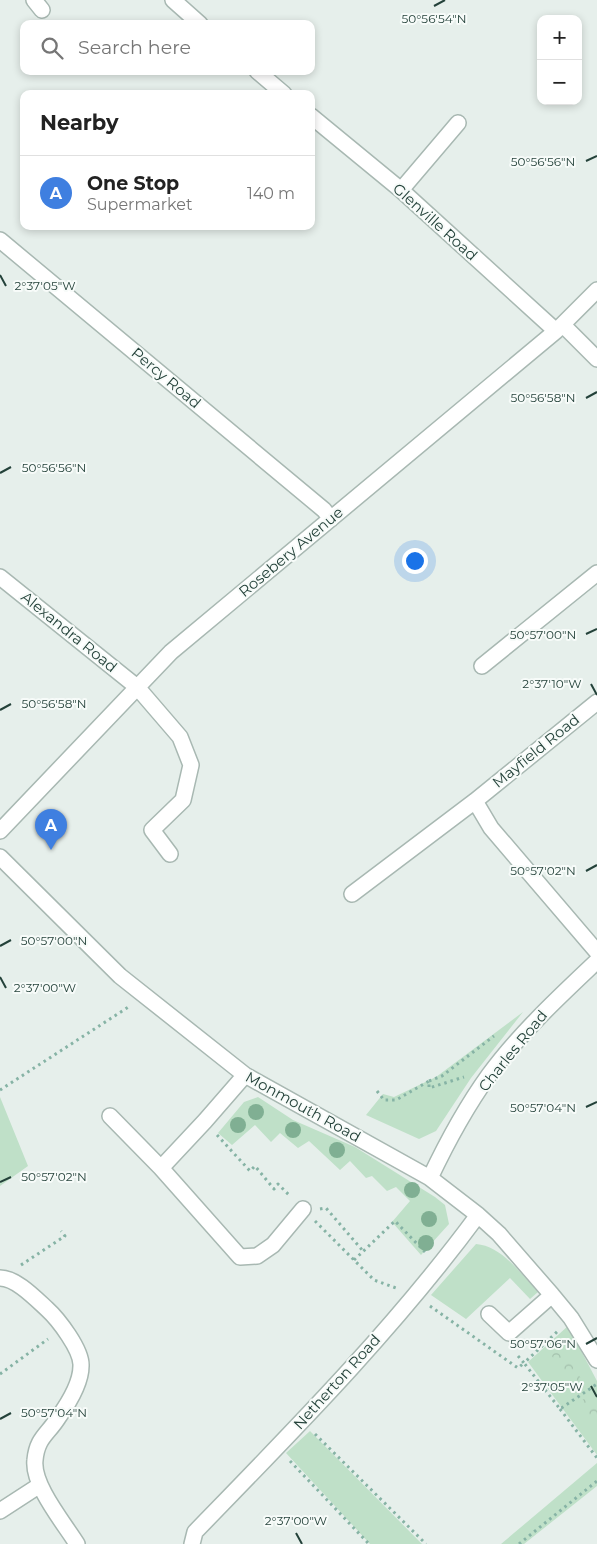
<!DOCTYPE html>
<meta charset="utf-8">
<style>
body{margin:0;font-family:Montserrat,sans-serif;background:#f2f2f2;color:#222}
.controls{position:absolute;right:15px;top:15px;display:grid;overflow:hidden;border-radius:10px;box-shadow:0 2px 8px #0003}
.controls button{width:45px;height:45px;display:grid;place-items:center;padding:0;border:0;border-bottom:1px solid #e0e0e0;background:#fff;color:#222;font:25px sans-serif}
.you{position:absolute;left:414px;top:560px;width:18px;height:18px;margin:-12px;border:4px solid #fff;border-radius:50%;background:#1a73e8;box-shadow:0 0 0 8px #1a73e833}
.badge{display:grid;place-items:center;width:32px;height:32px;border-radius:50%;background:#804e3d;color:#fff;font-size:16px;font-weight:700}
.pin{position:absolute;translate:-50% -41px;filter:drop-shadow(0 1px 2px #0008)}
.pin::after{content:'';position:absolute;top:26px;width:18px;height:15px;background:inherit;clip-path:polygon(0 0,100% 0,50% 100%)}
.list{margin:0;padding:0;list-style:none}
h2{display:flex;justify-content:space-between;align-items:center;height:65px;margin:0;padding:0 20px;font-size:21px}
h2 small{font-size:16px;font-weight:400;color:#767676}
.list li{display:grid;grid-template-columns:32px 1fr auto;gap:15px;align-items:center;box-sizing:border-box;height:75px;padding:0 20px;border-top:1px solid #e0e0e0}
.list b{display:block;font-size:19px;white-space:nowrap}
.list p{margin:0;font-size:16px;white-space:nowrap;color:#767676}
.list em{font-size:16px;font-style:normal;color:#767676}
.icon{flex:none;width:28px;height:28px;fill:none;stroke:currentColor;stroke-width:2;stroke-linecap:round;stroke-linejoin:round}
.map{position:relative;flex:none;width:597px;height:1544px;overflow:hidden}
.search{position:absolute;background:#fff;box-shadow:0 2px 8px #0003;left:20px;top:20px;width:295px;height:55px;display:flex;align-items:center;gap:12px;box-sizing:border-box;padding:0 18px;border-radius:10px;color:#767676;font-size:19px}
.panel{position:absolute;background:#fff;box-shadow:0 2px 8px #0003;left:20px;top:90px;width:295px;height:140px;border-radius:10px}
.map>svg:first-child{display:block}
.green{fill:#bfe0c8}
.forest{fill:url(#forest-crowns)}
.lines{fill:none;stroke-linecap:round;stroke-linejoin:round}
.minor-casing{stroke:#a8b8b2;stroke-width:18}
.path{stroke:#86b3a5;stroke-width:3;stroke-dasharray:2.5 4;stroke-linecap:butt}
.minor{stroke:#fff;stroke-width:15}
.tree{fill:#80af93}
.ticks{fill:none;stroke:#24423a;stroke-width:2}
.labels{text-anchor:middle;stroke-width:4;stroke-linejoin:round;paint-order:stroke}
.street-label{font-size:15px;fill:#24423a;stroke:#f7fbf9}
.ticks-label{font-size:12px;text-anchor:middle;fill:#24423a;stroke:#f7fbf9;stroke-width:4;stroke-linejoin:round;paint-order:stroke}
</style>
<div class="map">
<svg width="597" height="1544" viewBox="0 0 597 1544">
<defs>
<pattern id="forest-crowns" width="20" height="18" patternUnits="userSpaceOnUse" patternTransform="scale(1.25)"><rect width="20" height="18" fill="#bfe0c8"/><path d="M2 6a3 3 0 1 1 6 0M12 15a3 3 0 1 1 6 0" fill="none" stroke="#a4c1ad"/></pattern>
</defs>
<rect width="100%" height="100%" fill="#e6efeb"/>
<path class="green" d="M523,1012L471,1078L436,1131L419,1139L366,1115L383,1094L394,1097L436,1077Z
M0,1097L28,1166L0,1186Z
M258,1097L293,1120L355,1147L435,1197L445,1205L449,1224L421,1255L392,1222L410,1201L396,1187L387,1191L372,1176L366,1178L350,1161L340,1170L309,1141L298,1148L280,1133L271,1142L255,1125L232,1145L218,1133L244,1102Z
M476,1244C502,1246 521,1274 538,1292L530,1299L510,1278L466,1319L431,1295Z
M568,1326L597,1381V1455L528,1362Z
M310,1431L422,1544H370L286,1453Z
M597,1463V1486L524,1544H501Z"/>
<path class="forest" d="M559,1342L586,1387L574,1393L549,1351Z
M591,1395L597,1406V1430L579,1402Z"/>
<g class="lines">
<defs>
<path id="minor" d="M34,0L42,10
M173,0L200,24
M257,71L284,94
M311,116L401,190L556,331
M401,190L458,123
M0,240L324,510L331,519
M563,325L597,359
M0,577L137,687L180,737L191,765L183,800L152,830L170,854
M482,666L597,573
M475,801L491,828L597,952
M0,831L171,652L556,331L597,290
M0,857L120,976L245,1075L430,1178L478,1215L499,1234L552,1295L571,1318L597,1360
M352,894L475,801L597,702
M110,1116L161,1168L240,1257L257,1256L273,1245L303,1209
M161,1168L205,1121L245,1075
M430,1178C447,1142 466,1107 489,1075C520,1033 559,997 597,961
M0,1278C16,1278 35,1298 47,1309C58,1319 82,1350 81,1366C81,1384 68,1404 58,1418C47,1435 37,1438 35,1460C32,1485 64,1523 77,1544
M489,1314L509,1333L552,1295
M0,1511L40,1485
M192,1544L195,1532C294,1430 394,1329 478,1215"/>
</defs>
<use href="#minor" class="minor-casing"/>
<path class="path" d="M429,1081L442,1076L494,1036
M0,1090L130,1006
M377,1091L384,1100H396L429,1081V1088L464,1077
M217,1135L250,1171L255,1166L274,1189L278,1184L290,1196
M320,1209L326,1208L363,1251
M315,1221L374,1280L396,1288
M354,1260L395,1221L425,1252
M21,1265L65,1236L61,1231
M430,1306L518,1368L524,1363L560,1409L597,1384
M518,1356L524,1363L558,1331
M0,1374L48,1339
M560,1409L597,1458
M315,1434L426,1544
M290,1461L369,1544
M519,1544L597,1481"/>
<use href="#minor" class="minor"/>
</g>
<g class="tree">
<circle cx="256" cy="1112" r="8"/>
<circle cx="238" cy="1125" r="8"/>
<circle cx="293" cy="1130" r="8"/>
<circle cx="337" cy="1150" r="8"/>
<circle cx="412" cy="1190" r="8"/>
<circle cx="429" cy="1219" r="8"/>
<circle cx="426" cy="1243" r="8"/>
</g>
<path class="ticks" d="M434,6L445,0M586,161L597,156M0,275L6,286M586,398L597,392M0,473L11,467M586,634L597,629M591,684L597,695M0,710L11,704M586,871L597,865M0,946L11,940M0,977L6,988M586,1107L597,1102M0,1182L11,1177M586,1344L597,1338M591,1386L597,1397M0,1419L11,1413M296,1533L302,1544"/>
<g class="labels">
<g class="street-label">
<text transform="translate(435 222) rotate(42)" y="5">Glenville Road</text>
<text transform="translate(166 378) rotate(40)" y="5">Percy Road</text>
<text transform="translate(291 552) rotate(-40)" y="5">Rosebery Avenue</text>
<text transform="translate(69 632) rotate(39)" y="5">Alexandra Road</text>
<text transform="translate(536 751) rotate(-39)" y="5">Mayfield Road</text>
<text transform="translate(513 1051) rotate(-51)" y="5">Charles Road</text>
<text transform="translate(303 1107) rotate(29)" y="5">Monmouth Road</text>
<text transform="translate(337 1382) rotate(-48)" y="5">Netherton Road</text>
</g>
</g>
<g class="ticks-label">
<text x="434" y="23">50°56'54"N</text>
<text x="543" y="166">50°56'56"N</text>
<text x="45" y="290">2°37'05"W</text>
<text x="543" y="402">50°56'58"N</text>
<text x="54" y="472">50°56'56"N</text>
<text x="543" y="639">50°57'00"N</text>
<text x="552" y="688">2°37'10"W</text>
<text x="54" y="708">50°56'58"N</text>
<text x="543" y="875">50°57'02"N</text>
<text x="54" y="945">50°57'00"N</text>
<text x="45" y="992">2°37'00"W</text>
<text x="543" y="1112">50°57'04"N</text>
<text x="54" y="1181">50°57'02"N</text>
<text x="543" y="1348">50°57'06"N</text>
<text x="552" y="1391">2°37'05"W</text>
<text x="54" y="1417">50°57'04"N</text>
<text x="296" y="1525">2°37'00"W</text>
</g>
</svg>
<div class="controls">
<button>+</button>
<button>−</button>
</div>
<div class="you"></div>
<div class="pin badge" style="left:51px;top:850px;background:#3f7fe0">A</div>
<div class="search"><svg class="icon" aria-label="search" viewBox="0 0 24 24"><circle cx="10" cy="10" r="6"/><path d="M15 15l6 6"/></svg>Search here</div>
<section class="panel">
<h2>Nearby<small></small></h2>
<ul class="list">
<li><span class="badge" style="background:#3f7fe0">A</span><div><b>One Stop</b><p>Supermarket</p></div><em>140 m</em></li>
</ul>
</section>
</div>
